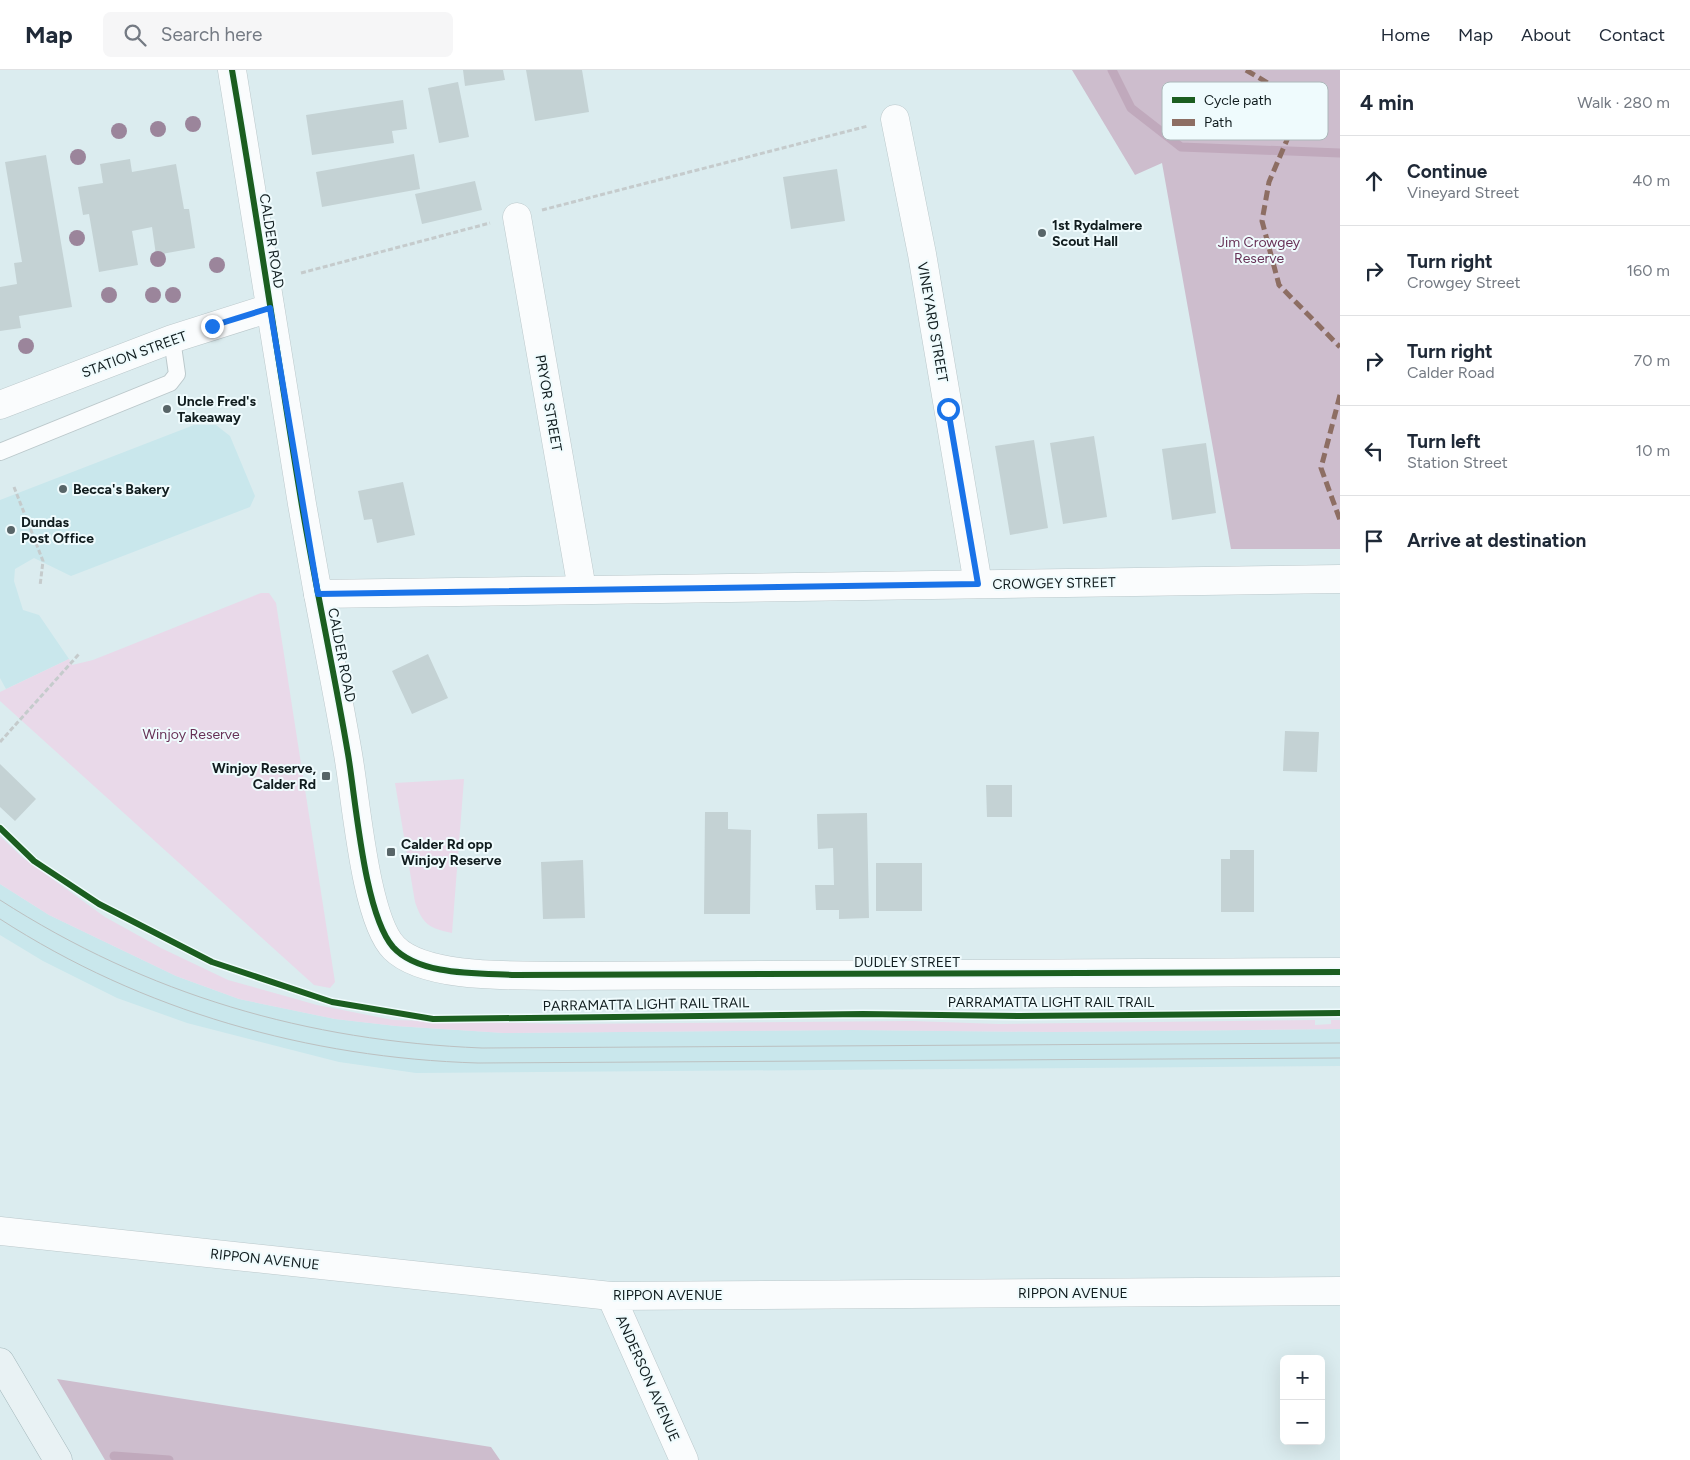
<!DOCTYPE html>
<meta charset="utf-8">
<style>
body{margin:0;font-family:Figtree,sans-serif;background:#f6f6f7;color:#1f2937}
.controls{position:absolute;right:15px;bottom:15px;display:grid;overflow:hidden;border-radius:8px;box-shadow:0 5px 20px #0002}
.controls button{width:45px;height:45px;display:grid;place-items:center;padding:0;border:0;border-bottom:1px solid #e0e1e3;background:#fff;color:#1f2937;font:25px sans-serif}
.stop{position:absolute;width:15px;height:15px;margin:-11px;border:4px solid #1a73e8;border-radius:50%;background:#fff}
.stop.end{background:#1a73e8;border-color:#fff;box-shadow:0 1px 5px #0008}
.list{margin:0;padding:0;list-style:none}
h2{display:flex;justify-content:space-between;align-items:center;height:65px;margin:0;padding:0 20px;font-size:21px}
h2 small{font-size:16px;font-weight:400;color:#747a83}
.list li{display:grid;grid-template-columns:32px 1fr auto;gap:15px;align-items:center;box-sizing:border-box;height:90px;padding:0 20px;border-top:1px solid #e0e1e3}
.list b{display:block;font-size:19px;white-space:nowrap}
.list p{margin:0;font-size:16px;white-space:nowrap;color:#747a83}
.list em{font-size:16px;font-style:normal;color:#747a83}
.icon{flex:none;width:28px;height:28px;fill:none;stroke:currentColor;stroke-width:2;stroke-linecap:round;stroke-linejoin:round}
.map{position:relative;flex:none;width:1340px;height:1390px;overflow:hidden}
header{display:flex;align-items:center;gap:30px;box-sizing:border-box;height:70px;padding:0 25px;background:#fff;border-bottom:1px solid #e0e1e3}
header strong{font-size:24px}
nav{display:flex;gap:28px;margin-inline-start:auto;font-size:18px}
.search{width:350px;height:45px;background:#f6f6f7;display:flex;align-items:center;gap:12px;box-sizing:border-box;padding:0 18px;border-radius:8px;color:#747a83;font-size:19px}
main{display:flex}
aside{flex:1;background:#fff}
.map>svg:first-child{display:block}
.built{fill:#c9e7ec}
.green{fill:#e9d9e9}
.forest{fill:#cdbdcd}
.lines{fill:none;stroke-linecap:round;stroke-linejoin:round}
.stream{stroke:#c0a9bc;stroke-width:9}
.building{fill:#c4d2d4}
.service-casing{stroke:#bbc8cb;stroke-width:18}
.minor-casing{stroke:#bbc8cb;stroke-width:29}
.tertiary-casing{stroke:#bbc8cb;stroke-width:29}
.primary-casing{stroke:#a4b8bc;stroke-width:29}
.path{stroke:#c5cbcc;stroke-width:3;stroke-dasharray:5 2.5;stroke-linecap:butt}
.service{stroke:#fafcfd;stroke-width:16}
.minor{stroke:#fafcfd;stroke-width:28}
.tertiary{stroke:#fafcfd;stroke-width:28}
.primary{stroke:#e9f2f4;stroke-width:28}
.tram{stroke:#bcc0c0;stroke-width:1}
.quiet{stroke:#8d6e63;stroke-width:5;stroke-dasharray:10 5;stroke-linecap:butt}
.cycleway-casing{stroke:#effbfd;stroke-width:9}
.cycleway{stroke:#1b5e20;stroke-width:6}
.tree{fill:#9b859b}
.route{stroke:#1a73e8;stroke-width:6}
.poi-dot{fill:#586568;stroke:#effbfd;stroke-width:2}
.labels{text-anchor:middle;stroke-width:4;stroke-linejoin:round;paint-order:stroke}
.poi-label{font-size:14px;font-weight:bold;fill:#111d1f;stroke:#effbfd;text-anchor:start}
.street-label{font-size:14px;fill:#111d1f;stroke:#effbfd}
.park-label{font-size:14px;fill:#673156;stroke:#effbfd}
.key{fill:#effbfd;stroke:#acb8ba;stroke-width:1}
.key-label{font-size:14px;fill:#111d1f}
</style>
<header>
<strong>Map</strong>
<div class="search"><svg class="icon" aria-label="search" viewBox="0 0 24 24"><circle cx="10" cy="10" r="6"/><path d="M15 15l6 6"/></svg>Search here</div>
<nav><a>Home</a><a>Map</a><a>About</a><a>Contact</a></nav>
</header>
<main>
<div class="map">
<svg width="1340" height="1390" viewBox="0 0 1340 1390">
<rect width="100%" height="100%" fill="#dbecef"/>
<path class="built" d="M194,355H216L230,366L255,426L250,437L71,506L34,488L15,499L14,511L23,540L39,545L69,589L6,619L0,608V430Z
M0,814L49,845L176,906L239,929L335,949L396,956L504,963L852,960L1054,962L1340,959V996L416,1003L339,992L187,953L117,928L43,891L0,865Z"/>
<path class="green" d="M261,523H269L276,533L335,912L330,918L314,915L0,631V622L69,589L72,595L93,590Z
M464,709L452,863C429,858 423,855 415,832L395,713Z
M0,766L22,787L105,847L161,878L228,910L317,935L393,950L568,954L912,951L999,954L1315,950V955L1331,954V950H1340V959L1054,962L852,960L504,963L396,956L335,949L239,929L176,906L49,845L0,814Z"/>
<path class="forest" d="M1072,0H1340V479H1231L1162,93L1135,105Z
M57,1309L491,1377L500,1390H105Z"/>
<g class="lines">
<path class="stream" d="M1112,0L1131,38L1181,77L1340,83
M114,1386L169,1390"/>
</g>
<path class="building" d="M463,0H503L505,10L465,16Z
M526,0H582L589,42L535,51Z
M458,12L469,67L439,73L428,18Z
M403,30L407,59L392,61L394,73L312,85L306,45Z
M414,84L420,119L322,137L316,102Z
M46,85L72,237L19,246L21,258L0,261V217L17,214L14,193L22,192L5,92Z
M130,89L132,102L176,94L184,139H189L195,178L156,185L152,157L132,161L138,195L99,202L89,144L83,145L78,117L103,113L100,94Z
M837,99L845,151L791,159L783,107Z
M475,111L482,140L422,154L415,124Z
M1094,366L1107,447L1063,454L1050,373Z
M1034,370L1048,458L1010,465L995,376Z
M1206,373L1216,443L1172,450L1162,379Z
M403,412L415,465L377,473L372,449L364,450L358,421Z
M428,584L448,628L412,644L392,601Z
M1285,661L1319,662L1317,702L1283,701Z
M0,694L36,729L15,751L0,737Z
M986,715H1012V747H987Z
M705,742H728V759L751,760L750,844H704Z
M867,743L869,848L839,849V840H816L815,815H834L833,778L818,779L817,744Z
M1230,780H1254V842H1221V789H1230Z
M583,790L585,848L543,849L541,792Z
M876,793H922V841H876Z"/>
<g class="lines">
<defs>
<path id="service" d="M0,382L170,313L177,304L172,269"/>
<path id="minor" d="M895,49L922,184L978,514
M517,147L582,519
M0,335L172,269L270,238
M318,524C328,577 339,631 348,684C356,729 365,849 394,878C426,910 519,905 563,906L1340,902
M0,1161L611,1226L1340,1221
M611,1226L684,1390"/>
<path id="tertiary" d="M232,0L302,434L318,524L1340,509"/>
<path id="primary" d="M0,1292L58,1390"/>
</defs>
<use href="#service" class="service-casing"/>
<use href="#minor" class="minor-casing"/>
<use href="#tertiary" class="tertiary-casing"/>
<use href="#primary" class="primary-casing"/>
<path class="path" d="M542,140L868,56
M301,203L490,153
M14,417L43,491L40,516
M0,672L79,584"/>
<use href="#service" class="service"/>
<use href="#minor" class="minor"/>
<use href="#tertiary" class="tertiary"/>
<use href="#primary" class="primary"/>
<path class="tram" d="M0,830C148,925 307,971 482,978L1340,973
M0,849C142,941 309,988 478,993L1340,988"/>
<path class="quiet" d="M1246,0L1286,24L1295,51L1269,112L1262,151L1279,215L1340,277
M1340,325L1321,398L1340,450"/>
<defs>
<path id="cycleway" d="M232,0C257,145 278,291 302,436C316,519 334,601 348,684C356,731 364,843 393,877C419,906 479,903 515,905L1340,902
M0,758L34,791L99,834L212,892L332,932L433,949L863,944L1019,946L1340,943"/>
</defs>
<use href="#cycleway" class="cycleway-casing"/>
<use href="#cycleway" class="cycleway"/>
</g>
<g class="tree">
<circle cx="193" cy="54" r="8"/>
<circle cx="158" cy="59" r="8"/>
<circle cx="119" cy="61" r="8"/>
<circle cx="78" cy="87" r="8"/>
<circle cx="77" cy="168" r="8"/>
<circle cx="158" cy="189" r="8"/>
<circle cx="217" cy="195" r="8"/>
<circle cx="109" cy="225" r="8"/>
<circle cx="153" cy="225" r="8"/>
<circle cx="173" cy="225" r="8"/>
<circle cx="26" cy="276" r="8"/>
</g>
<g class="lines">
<path class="route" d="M212,256L270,238L318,524L978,514L948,339"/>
</g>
<g class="poi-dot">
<circle cx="1042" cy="163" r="5"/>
<circle cx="167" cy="339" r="5"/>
<circle cx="63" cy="419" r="5"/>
<circle cx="11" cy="460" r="5"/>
<rect x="321" y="701" width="10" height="10" rx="2.5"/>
<rect x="386" y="777" width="10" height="10" rx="2.5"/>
</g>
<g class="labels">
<g class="poi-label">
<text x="1052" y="160">1st Rydalmere<tspan x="1052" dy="16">Scout Hall</tspan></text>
<text x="177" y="336">Uncle Fred's<tspan x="177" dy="16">Takeaway</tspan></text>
<text x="73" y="424">Becca's Bakery</text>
<text x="21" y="457">Dundas<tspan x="21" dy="16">Post Office</tspan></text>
<text x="316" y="703" text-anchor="end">Winjoy Reserve,<tspan x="316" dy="16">Calder Rd</tspan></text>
<text x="401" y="779">Calder Rd opp<tspan x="401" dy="16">Winjoy Reserve</tspan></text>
</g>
<g class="street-label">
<text transform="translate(272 171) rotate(81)" y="5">CALDER ROAD</text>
<text transform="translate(933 252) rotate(80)" y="5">VINEYARD STREET</text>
<text transform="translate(134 284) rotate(-20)" y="5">STATION STREET</text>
<text transform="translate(549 333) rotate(80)" y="5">PRYOR STREET</text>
<text transform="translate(1054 513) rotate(-1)" y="5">CROWGEY STREET</text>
<text transform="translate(342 585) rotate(79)" y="5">CALDER ROAD</text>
<text x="907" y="897">DUDLEY STREET</text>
<text x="1051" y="937">PARRAMATTA LIGHT RAIL TRAIL</text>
<text transform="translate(646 934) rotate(-1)" y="5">PARRAMATTA LIGHT RAIL TRAIL</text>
<text transform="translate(265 1189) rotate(6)" y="5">RIPPON AVENUE</text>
<text x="1073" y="1228">RIPPON AVENUE</text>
<text x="668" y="1230">RIPPON AVENUE</text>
<text transform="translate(648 1308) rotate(66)" y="5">ANDERSON AVENUE</text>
</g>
<g class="park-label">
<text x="1259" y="177">Jim Crowgey<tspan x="1259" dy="16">Reserve</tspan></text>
<text x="191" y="669">Winjoy Reserve</text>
</g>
</g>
<rect x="1162" y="12" width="166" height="58" rx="8" class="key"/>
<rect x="1172" y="27" width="23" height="6" fill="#1b5e20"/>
<rect x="1172" y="49" width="23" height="7" fill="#8d6e63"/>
<g class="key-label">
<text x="1204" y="35">Cycle path</text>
<text x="1204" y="57">Path</text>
</g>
</svg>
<div class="controls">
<button>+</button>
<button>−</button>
</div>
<div class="stop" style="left:948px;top:339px"></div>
<div class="stop end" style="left:212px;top:256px"></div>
</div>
<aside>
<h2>4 min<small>Walk · 280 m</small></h2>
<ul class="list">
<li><svg class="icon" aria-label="ahead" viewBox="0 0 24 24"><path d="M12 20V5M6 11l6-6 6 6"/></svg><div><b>Continue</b><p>Vineyard Street</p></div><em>40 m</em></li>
<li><svg class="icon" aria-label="right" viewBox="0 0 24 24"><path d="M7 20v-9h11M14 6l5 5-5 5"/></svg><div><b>Turn right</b><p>Crowgey Street</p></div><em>160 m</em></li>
<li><svg class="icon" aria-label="right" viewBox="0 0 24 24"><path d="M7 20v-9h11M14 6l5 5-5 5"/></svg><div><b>Turn right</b><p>Calder Road</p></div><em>70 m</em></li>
<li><svg class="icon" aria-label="left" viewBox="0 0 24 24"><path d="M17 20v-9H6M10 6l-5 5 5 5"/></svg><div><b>Turn left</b><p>Station Street</p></div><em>10 m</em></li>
<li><svg class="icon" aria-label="arrive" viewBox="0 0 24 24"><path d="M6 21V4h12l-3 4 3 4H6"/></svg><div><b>Arrive at destination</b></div></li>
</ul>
</aside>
</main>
